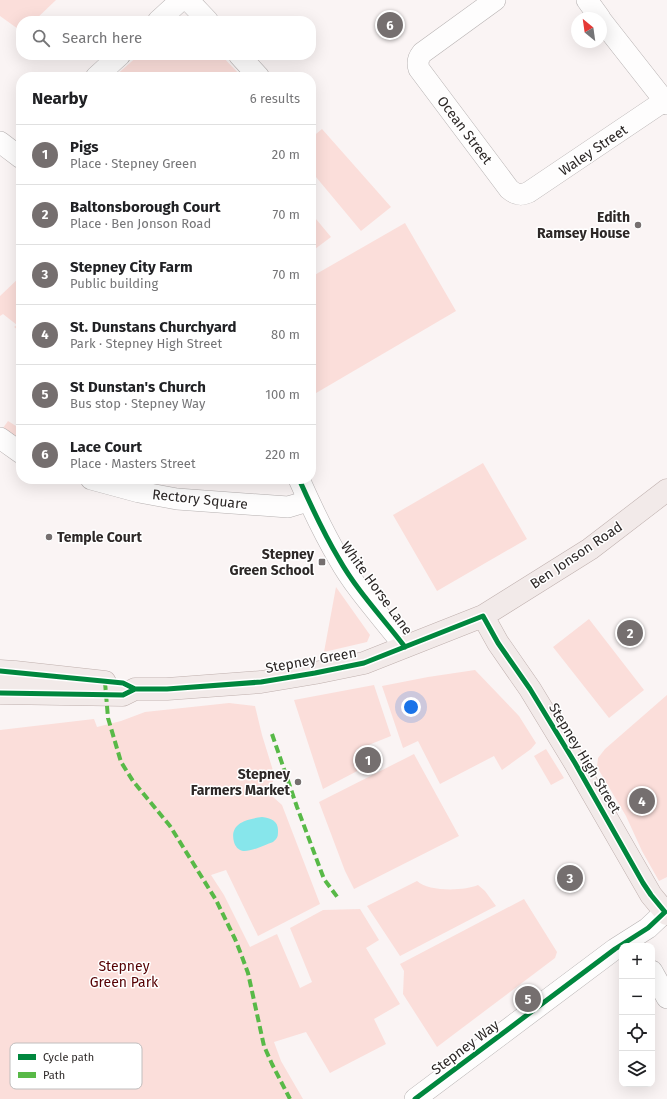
<!DOCTYPE html>
<meta charset="utf-8">
<style>
body{margin:0;font-family:"Fira Sans",sans-serif;background:#f6f6f6;color:#202124}
.controls{position:absolute;right:12px;bottom:12px;display:grid;overflow:hidden;border-radius:8px;box-shadow:0 4px 16px #0002}
.controls button{width:36px;height:36px;display:grid;place-items:center;padding:0;border:0;border-bottom:1px solid #e0e0e0;background:#fff;color:#202124;font:20px sans-serif}
.compass{position:absolute;left:571px;top:12px;width:36px;height:36px;border-radius:50%;background:#fff;box-shadow:0 4px 16px #0002;rotate:331deg}
.you{position:absolute;left:411px;top:707px;width:14px;height:14px;margin:-10px;border:3px solid #fff;border-radius:50%;background:#1a73e8;box-shadow:0 0 0 6px #1a73e833}
.badge{display:grid;place-items:center;width:26px;height:26px;border-radius:50%;background:#756f6f;color:#fff;font-size:13px;font-weight:700}
.pin{position:absolute;translate:-50% -50%;border:2px solid #fff;box-shadow:0 1px 4px #0006}
.list{margin:0;padding:0;list-style:none}
h2{display:flex;justify-content:space-between;align-items:center;height:52px;margin:0;padding:0 16px;font-size:17px}
h2 small{font-size:13px;font-weight:400;color:#757577}
.list li{display:grid;grid-template-columns:26px 1fr auto;gap:12px;align-items:center;box-sizing:border-box;height:60px;padding:0 16px;border-top:1px solid #e0e0e0}
.list b{display:block;font-size:15px;white-space:nowrap}
.list p{margin:0;font-size:13px;white-space:nowrap;color:#757577}
.list em{font-size:13px;font-style:normal;color:#757577}
.icon{flex:none;width:22px;height:22px;fill:none;stroke:currentColor;stroke-width:2;stroke-linecap:round;stroke-linejoin:round}
.map{position:relative;flex:none;width:667px;height:1099px;overflow:hidden}
.search{position:absolute;background:#fff;box-shadow:0 4px 16px #0002;left:16px;top:16px;width:300px;height:44px;display:flex;align-items:center;gap:10px;box-sizing:border-box;padding:0 14px;border-radius:16px;color:#757577;font-size:15px}
.panel{position:absolute;background:#fff;box-shadow:0 4px 16px #0002;left:16px;top:72px;width:300px;height:412px;border-radius:16px}
.map>svg:first-child{display:block}
.green{fill:#fbdeda}
.water{fill:#87e6eb}
.lines{fill:none;stroke-linecap:round;stroke-linejoin:round}
.minor-casing{stroke:#b6b1b1;stroke-width:22}
.major-casing{stroke:#bfb0ae;stroke-width:23}
.minor{stroke:#fefdfd;stroke-width:21}
.major{stroke:#f2eae9;stroke-width:22}
.quiet{stroke:#58b947;stroke-width:4;stroke-dasharray:8 4;stroke-linecap:butt}
.cycleway-casing{stroke:#fff;stroke-width:8}
.cycleway{stroke:#00873e;stroke-width:5}
.poi-dot{fill:#756f6f;stroke:#fff;stroke-width:1.5}
.labels{text-anchor:middle;stroke-width:3;stroke-linejoin:round;paint-order:stroke}
.street-label{font-size:14px;fill:#2d2827;stroke:#fff}
.poi-label{font-size:14px;font-weight:bold;fill:#2d2827;stroke:#fff;text-anchor:end}
.park-label{font-size:14px;fill:#550003;stroke:#fff}
.key{fill:#fff;stroke:#c0bebe;stroke-width:1}
.key-label{font-size:11px;fill:#2d2827}
</style>
<div class="map">
<svg width="667" height="1099" viewBox="0 0 667 1099">
<rect width="100%" height="100%" fill="#faf4f4"/>
<path class="green" d="M0,0H56L34,21H21V31L0,16Z
M139,55H221L242,77H114Z
M322,129L391,207L361,231L311,171V138Z
M311,213L331,237L311,252Z
M405,223L456,311L311,396V277Z
M21,276V332L14,327L17,325L3,314L0,316V296Z
M21,418V440H20L3,428L8,421L16,426Z
M483,463L527,539L437,591L393,515Z
M336,587L370,635L367,642L324,652Z
M589,619L644,690L609,718L553,647Z
M475,670L519,716L536,743L531,749L502,770L494,756L440,784L418,741L403,748L382,686L428,677Z
M374,685L391,736L356,750L361,769L323,789L294,700Z
M667,695V877L659,881L642,851L626,816L597,767L598,758L605,749Z
M229,703L255,706L262,735L275,777L270,788L272,796L282,805L320,904L258,936L226,870L211,875L224,895L250,947L277,934L300,988L312,982L290,928L323,910L360,909L379,940L366,948L400,1004L374,1019L386,1044L330,1073L306,1032L274,1042L281,1061L303,1099H0V730L94,719L97,727L121,721L145,712Z
M546,749L564,778L551,785L534,756Z
M414,754L459,836L354,889L345,871L319,802Z
M417,881C428,892 465,891 478,885L485,891L496,906L400,956L367,906Z
M524,899L557,952L555,958L437,1047L403,994L404,971L400,964Z"/>
<path class="water" d="M262,817C271,818 278,821 278,830C278,836 278,838 273,842C265,845 250,852 243,851C238,850 235,846 234,842C229,823 247,819 262,817Z"/>
<g class="lines">
<defs>
<path id="minor" d="M188,0L208,21
M495,0L422,53C418,58 417,63 419,69L509,189C516,195 521,196 529,192L667,99
M587,0L600,18
M601,20L667,104
M158,21L181,0
M239,55L259,77
M96,77L120,55
M0,142L21,158
M0,438L21,453
M91,479L139,492L177,499L288,507L298,504L308,499
M299,479C311,506 324,534 339,559C357,591 383,618 405,647
M652,971L667,998
M415,1099L615,949L648,928L665,912"/>
<path id="major" d="M483,616L498,643L530,689L575,763L651,895L665,912L667,914
M0,671L15,672L105,682
M0,693L123,695L135,689H167L261,682L315,673L364,663L483,616L515,596L590,549L667,490"/>
</defs>
<use href="#minor" class="minor-casing"/>
<use href="#major" class="major-casing"/>
<use href="#minor" class="minor"/>
<use href="#major" class="major"/>
<path class="quiet" d="M105,682L108,718L121,762L133,781L170,826L216,900L235,939L241,954L248,973L264,1046L272,1064L290,1099
M272,734L297,807L324,879L338,898"/>
<defs>
<path id="cycleway" d="M299,479C311,506 324,534 339,559C357,591 383,618 405,647
M0,671L123,683L135,689
M0,693L123,695L135,689H167L261,682L315,673L364,663L483,616L498,643L530,689L575,763L643,883L651,895L665,912L648,928L615,949L415,1099"/>
</defs>
<use href="#cycleway" class="cycleway-casing"/>
<use href="#cycleway" class="cycleway"/>
</g>
<g class="poi-dot">
<circle cx="638" cy="225" r="4"/>
<circle cx="49" cy="537" r="4"/>
<rect x="318" y="558" width="8" height="8" rx="2"/>
<circle cx="298" cy="782" r="4"/>
</g>
<g class="labels">
<g class="street-label">
<text transform="translate(465 130) rotate(53)" y="5">Ocean Street</text>
<text transform="translate(593 150) rotate(-34)" y="5">Waley Street</text>
<text transform="translate(200 499) rotate(6)" y="5">Rectory Square</text>
<text transform="translate(576 555) rotate(-34)" y="5">Ben Jonson Road</text>
<text transform="translate(377 588) rotate(54)" y="5">White Horse Lane</text>
<text transform="translate(311 660) rotate(-10)" y="5">Stepney Green</text>
<text transform="translate(585 758) rotate(59)" y="5">Stepney High Street</text>
<text transform="translate(465 1047) rotate(-37)" y="5">Stepney Way</text>
</g>
<g class="poi-label">
<text x="630" y="222">Edith<tspan x="630" dy="16">Ramsey House</tspan></text>
<text x="57" y="542" text-anchor="start">Temple Court</text>
<text x="314" y="559">Stepney<tspan x="314" dy="16">Green School</tspan></text>
<text x="290" y="779">Stepney<tspan x="290" dy="16">Farmers Market</tspan></text>
</g>
<g class="park-label">
<text x="124" y="971">Stepney<tspan x="124" dy="16">Green Park</tspan></text>
</g>
</g>
<rect x="10" y="1043" width="132" height="46" rx="6" class="key"/>
<rect x="18" y="1054" width="18" height="6" fill="#00873e"/>
<rect x="18" y="1072" width="18" height="6" fill="#58b947"/>
<g class="key-label">
<text x="43" y="1061">Cycle path</text>
<text x="43" y="1079">Path</text>
</g>
</svg>
<div class="controls">
<button>+</button>
<button>−</button>
<button><svg class="icon" aria-label="locate" viewBox="0 0 24 24"><circle cx="12" cy="12" r="6"/><path d="M12 2v4M12 18v4M2 12h4M18 12h4"/></svg></button>
<button><svg class="icon" aria-label="layers" viewBox="0 0 24 24"><path d="M12 4l9 5-9 5-9-5zM3 14l9 5 9-5"/></svg></button>
</div>
<svg class="compass" viewBox="-18 -18 36 36"><path d="M0-13l5 13h-10z" fill="#e53935"/><path d="M0 13l5-13h-10z" fill="#757577"/></svg>
<div class="you"></div>
<div class="pin badge" style="left:368px;top:760px">1</div>
<div class="pin badge" style="left:630px;top:633px">2</div>
<div class="pin badge" style="left:570px;top:878px">3</div>
<div class="pin badge" style="left:642px;top:801px">4</div>
<div class="pin badge" style="left:528px;top:999px">5</div>
<div class="pin badge" style="left:390px;top:25px">6</div>
<div class="search"><svg class="icon" aria-label="search" viewBox="0 0 24 24"><circle cx="10" cy="10" r="6"/><path d="M15 15l6 6"/></svg>Search here</div>
<section class="panel">
<h2>Nearby<small>6 results</small></h2>
<ul class="list">
<li><span class="badge">1</span><div><b>Pigs</b><p>Place · Stepney Green</p></div><em>20 m</em></li>
<li><span class="badge">2</span><div><b>Baltonsborough Court</b><p>Place · Ben Jonson Road</p></div><em>70 m</em></li>
<li><span class="badge">3</span><div><b>Stepney City Farm</b><p>Public building</p></div><em>70 m</em></li>
<li><span class="badge">4</span><div><b>St. Dunstans Churchyard</b><p>Park · Stepney High Street</p></div><em>80 m</em></li>
<li><span class="badge">5</span><div><b>St Dunstan's Church</b><p>Bus stop · Stepney Way</p></div><em>100 m</em></li>
<li><span class="badge">6</span><div><b>Lace Court</b><p>Place · Masters Street</p></div><em>220 m</em></li>
</ul>
</section>
</div>
